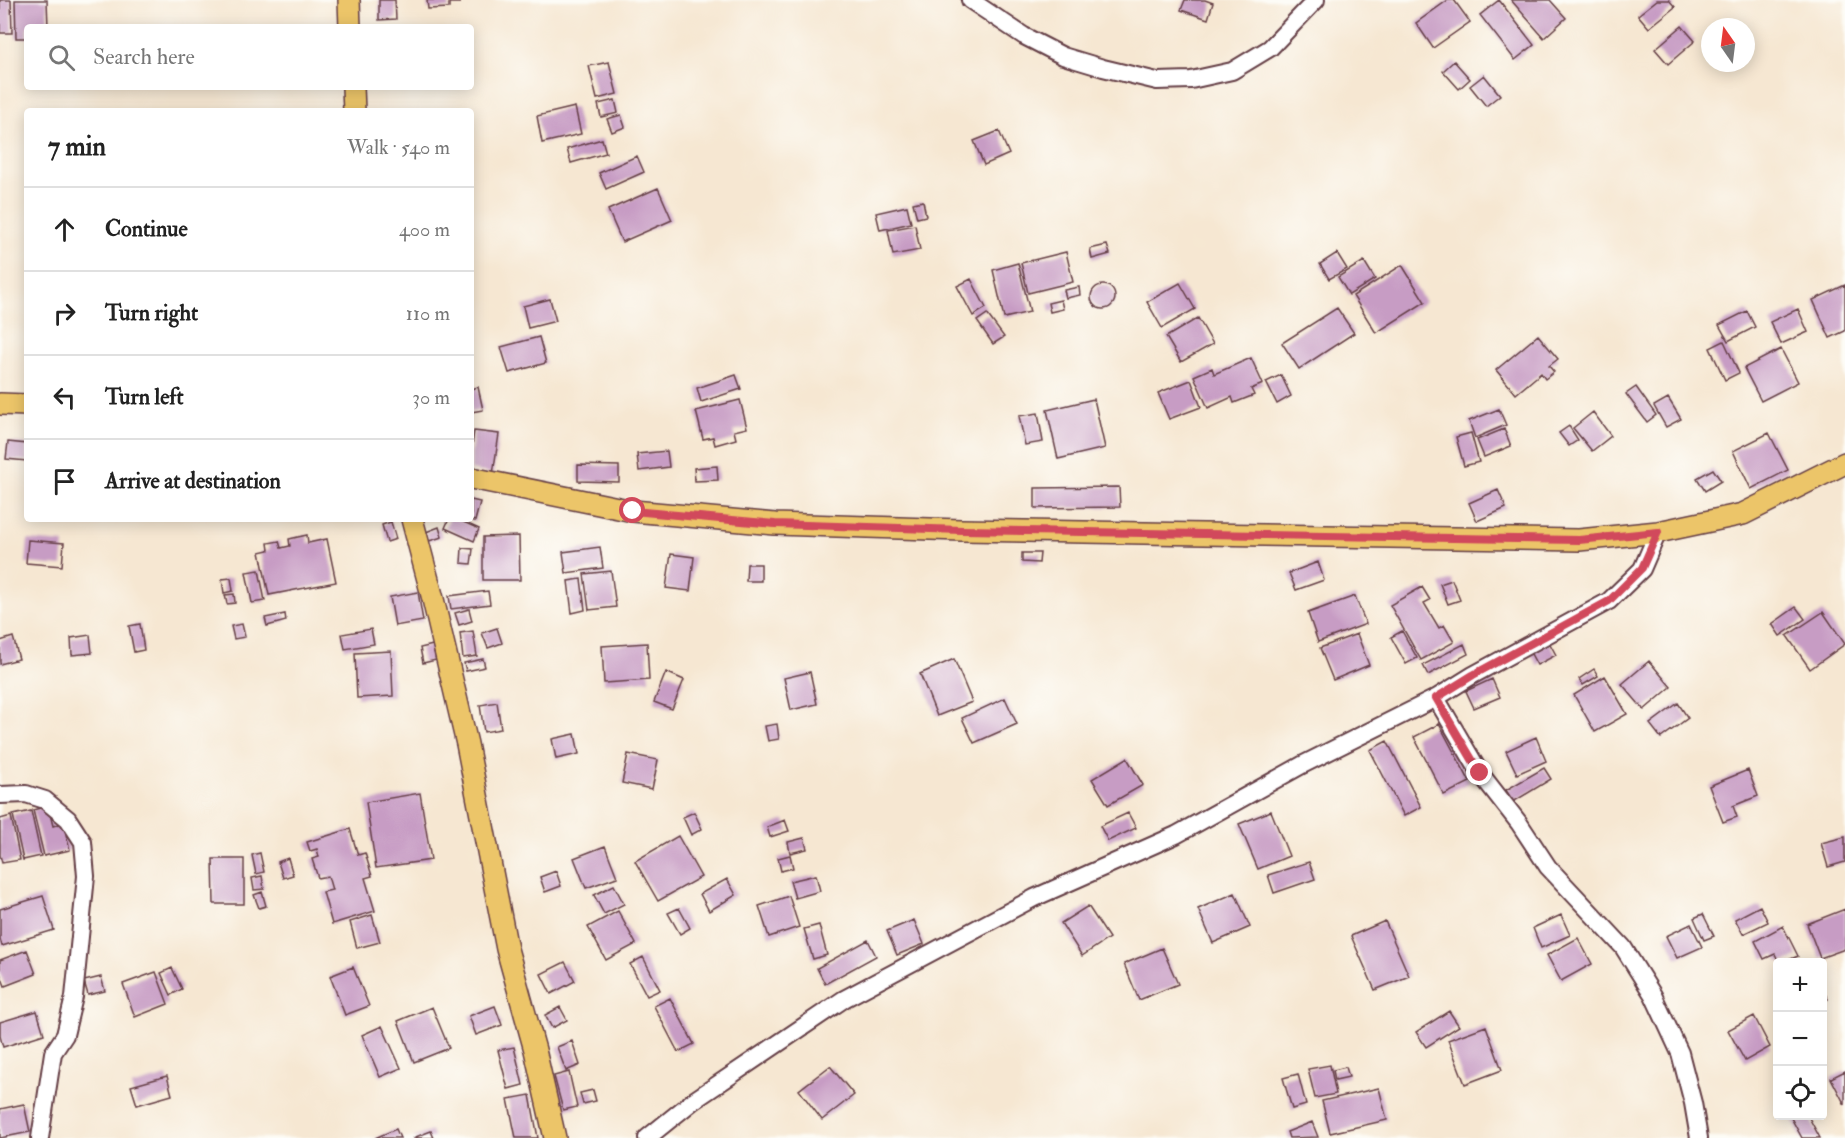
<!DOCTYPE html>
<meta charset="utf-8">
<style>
body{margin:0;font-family:"IM FELL Double Pica",serif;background:#f6f6f6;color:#222}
.controls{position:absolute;right:18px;bottom:18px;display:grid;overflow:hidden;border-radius:6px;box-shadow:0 3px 15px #0003}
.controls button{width:54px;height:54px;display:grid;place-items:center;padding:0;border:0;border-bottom:2px solid #e0e0e0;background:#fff;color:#222;font:30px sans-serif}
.compass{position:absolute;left:1701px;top:18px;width:54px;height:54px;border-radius:50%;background:#fff;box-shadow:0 3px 15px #0003;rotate:346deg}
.stop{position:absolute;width:18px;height:18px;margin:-14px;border:4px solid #d1495b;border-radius:50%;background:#fff}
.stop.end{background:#d1495b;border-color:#fff;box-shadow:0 2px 6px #0008}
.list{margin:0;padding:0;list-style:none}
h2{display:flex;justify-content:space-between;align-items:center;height:78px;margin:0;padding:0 24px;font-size:26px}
h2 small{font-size:20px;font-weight:400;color:#767676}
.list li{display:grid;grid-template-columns:39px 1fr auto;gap:18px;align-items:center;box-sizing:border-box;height:84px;padding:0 24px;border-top:2px solid #e0e0e0}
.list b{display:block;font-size:22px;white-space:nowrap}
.list em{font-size:20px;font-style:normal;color:#767676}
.icon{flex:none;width:33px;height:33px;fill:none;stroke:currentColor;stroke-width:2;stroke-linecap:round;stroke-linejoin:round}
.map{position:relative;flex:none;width:1845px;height:1138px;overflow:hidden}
.search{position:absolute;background:#fff;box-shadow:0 3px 15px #0003;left:24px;top:24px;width:450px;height:66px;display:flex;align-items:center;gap:15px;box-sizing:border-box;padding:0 21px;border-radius:6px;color:#767676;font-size:22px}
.panel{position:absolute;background:#fff;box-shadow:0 3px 15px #0003;left:24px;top:108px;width:450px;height:414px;border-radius:6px}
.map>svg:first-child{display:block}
.building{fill:#c79cc4}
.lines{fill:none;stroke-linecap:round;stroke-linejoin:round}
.minor-casing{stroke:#643d44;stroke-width:20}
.major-casing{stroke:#643d44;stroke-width:24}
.minor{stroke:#fff;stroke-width:16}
.major{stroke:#ecc569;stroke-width:21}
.route{stroke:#d1495b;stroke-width:8}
</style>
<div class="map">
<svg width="1845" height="1138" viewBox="0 0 1845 1138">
<rect width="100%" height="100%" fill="#fdfcf7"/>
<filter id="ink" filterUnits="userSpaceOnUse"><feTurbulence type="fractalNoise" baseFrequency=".0167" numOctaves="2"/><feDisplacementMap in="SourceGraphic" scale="12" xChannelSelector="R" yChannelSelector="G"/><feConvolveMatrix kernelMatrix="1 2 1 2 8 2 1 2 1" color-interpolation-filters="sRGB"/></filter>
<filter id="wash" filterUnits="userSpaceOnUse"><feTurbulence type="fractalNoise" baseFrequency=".008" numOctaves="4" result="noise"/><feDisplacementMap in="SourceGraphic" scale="24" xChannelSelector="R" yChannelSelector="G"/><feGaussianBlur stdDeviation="1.35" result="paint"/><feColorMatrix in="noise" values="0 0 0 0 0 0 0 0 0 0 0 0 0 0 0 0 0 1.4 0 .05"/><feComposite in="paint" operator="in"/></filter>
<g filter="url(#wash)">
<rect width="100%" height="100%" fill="#f6e7d2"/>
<g id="blocks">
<path class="building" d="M0,0H11L12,33H0Z
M15,0H47L48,27H27V38H16Z
M379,0H395L396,19L379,20Z
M427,0H460V3H449V8L428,9Z
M1185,0H1205L1213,3L1208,19L1181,10Z
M1448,0H1454L1470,22L1433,48L1416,23Z
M1499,0L1534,45L1515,60L1480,15Z
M1511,0H1550L1566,18L1544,38Z
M1657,0H1669L1675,7L1649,28L1638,15Z
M1682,26L1695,41L1668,64L1655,49Z
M1454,61L1470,79L1459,89L1443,71Z
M609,62L617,94L597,99L589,66Z
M1484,75L1500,95L1486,106L1470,86Z
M615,100L618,113L601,117L598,104Z
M575,107L581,134L542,143L537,116Z
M621,115L625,127L612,132L607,119Z
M999,131L1009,154L984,165L974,141Z
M602,139L606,153L571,163L567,149Z
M637,156L644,172L606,189L599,173Z
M658,188L672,220L622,242L608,210Z
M923,201L926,216L917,218L913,203Z
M907,206L911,223L880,230L876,213Z
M915,225L920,250L893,255L888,230Z
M1107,245L1110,254L1092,259L1090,249Z
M1066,252L1073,282L1028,293L1021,263Z
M1337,253L1347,269L1329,279L1320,264Z
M1364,261L1375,279L1349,295L1338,277Z
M1018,263L1030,312L1004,318L993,270Z
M1402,265L1425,302L1376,333L1353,296Z
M971,279L986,308L973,316L957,286Z
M1180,283L1195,309L1162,328L1147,302Z
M1845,285V331L1830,338L1813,300Z
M1091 297a12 12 0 1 1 24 0a12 12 0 1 1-24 0Z
M1079,287L1080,295L1066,298L1064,290Z
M550,299L556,321L528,328L523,306Z
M1061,300L1063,309L1050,312L1048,303Z
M1337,308L1354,333L1299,369L1282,343Z
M1798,309L1808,332L1781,344L1770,322Z
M1747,311L1755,327L1728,341L1719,325Z
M987,314L1004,337L993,344L977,321Z
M1198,318L1213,344L1181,362L1166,337Z
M1538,335L1558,359L1549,366L1554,372L1545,379L1541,373L1516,394L1496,370Z
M539,337L546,363L509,373L501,347Z
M1724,341L1739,373L1725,380L1710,348Z
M1781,349L1798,382L1761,401L1744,368Z
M1251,358L1263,384L1251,389L1254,395L1234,403L1232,397L1208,408L1194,376L1212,368L1214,374Z
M736,375L741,389L701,402L697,388Z
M1281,375L1291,396L1277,404L1266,382Z
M1191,380L1201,407L1169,419L1158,393Z
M478,387L483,410L471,412V389Z
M1636,387L1656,415L1647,422L1626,394Z
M1668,398L1681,419L1666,427L1654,406Z
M1094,399L1105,448L1058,459L1047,410Z
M740,400L747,428L734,431L736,439L715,445L713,437L703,439L696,411Z
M1499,409L1506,425L1475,438L1469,421Z
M1593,412L1611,436L1592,451L1573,428Z
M1038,413L1043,442L1025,445L1019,416Z
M1569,426L1578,440L1569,446L1559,433Z
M1504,429L1511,446L1484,457L1477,440Z
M474,431L499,434L493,474L471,470V453Z
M1471,433L1479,462L1464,466L1456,437Z
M1769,433L1788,470L1751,489L1733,451Z
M8,442L27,444V461L6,459Z
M667,451L669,467L639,471L637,454Z
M578,465L619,466V482L578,481Z
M717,466L718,480L695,481L694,468Z
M1713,469L1721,481L1705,491L1697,478Z
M1119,487L1120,507L1035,508V488Z
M1498,490L1506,508L1477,521L1469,503Z
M471,500L480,502L475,521L471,520Z
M449,519H457L479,529L474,541L445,528Z
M391,522L396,539L387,542L382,525Z
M439,527L442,537L429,541L426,532Z
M307,535L308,543L327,539L336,582L269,595L260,552L269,550L268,543L279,541L281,548L290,546L289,539Z
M519,536L520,580H483V537Z
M28,540L64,543L62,566L26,563Z
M600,547L603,568L566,573L563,552Z
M462,548L473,549L471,564L461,563Z
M1022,553H1040L1039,563L1022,562Z
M671,554L694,557L690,591L666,588Z
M1318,562L1324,580L1296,590L1289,573Z
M747,564H761V581H746Z
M259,570L265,601L252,603L246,572Z
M611,571L616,607L589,610L584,574Z
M231,578L233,591L224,593L222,579Z
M581,579L585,610L572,613L568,581Z
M1452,580L1460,600L1448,604L1440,584Z
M1422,587L1430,600L1424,603L1439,628L1444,625L1454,642L1421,660L1390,605Z
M488,591L490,604L451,609L449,596Z
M418,592L423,621L395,626L390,597Z
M234,594L235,603L227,604L225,595Z
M1355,596L1366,624L1318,642L1308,613Z
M1796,607L1805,619L1780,636L1772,624Z
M469,609L472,621L459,625L455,613Z
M1823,612L1845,644L1810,669L1787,636Z
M285,614L286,621L267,626L265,618Z
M140,624L144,650L134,652L129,626Z
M242,624L245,637L234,639L231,626Z
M497,628L502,643L488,648L482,633Z
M371,629L374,644L345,649L342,634Z
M473,631L477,656L463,658L460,633Z
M1402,631L1417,658L1406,664L1391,637Z
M1357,634L1369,665L1333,680L1320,648Z
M90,635L92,653L72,655L71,638Z
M13,637L19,659L0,664V641Z
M1549,642L1556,655L1537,665L1530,652Z
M647,643L649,680L604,683L602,646Z
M1464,644L1468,654L1428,675L1423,665Z
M433,645L436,660L423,663L420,648Z
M391,651L393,696L357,698L355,653Z
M483,659L485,667L466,671L464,663Z
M954,659L972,702L937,716L920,674Z
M1649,661L1671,687L1644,710L1622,684Z
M1594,669L1598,676L1583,685L1579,679Z
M666,672L684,680L672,709L654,702Z
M810,672L817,704L791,710L784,678Z
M1605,676L1627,714L1595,732L1574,695Z
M1492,679L1500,697L1474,708L1466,691Z
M1005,698L1017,724L974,743L962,718Z
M497,702L501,729L484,732L480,705Z
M1678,703L1688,718L1661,738L1650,724Z
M777,724L779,739L768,741L765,726Z
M1439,724L1470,782L1444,795L1414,737Z
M575,734L579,754L556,759L552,739Z
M1536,737L1546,761L1517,774L1506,751Z
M1387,741L1421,807L1404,816L1370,750Z
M628,754L658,760L652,789L622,783Z
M1127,758L1143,785L1108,805L1092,779Z
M1544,768L1551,779L1513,802L1506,790Z
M1748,770L1758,796L1733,806L1737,817L1723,822L1709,786Z
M420,793L431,860L376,868L366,802Z
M48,806L53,826L63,823L70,850L44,856L33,810Z
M31,811L41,856L23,860L13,815Z
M1271,811L1289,856L1258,869L1239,824Z
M694,812L702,829L691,835L683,817Z
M1128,813L1136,828L1108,841L1100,826Z
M11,816L20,860L2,863L0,855V819Z
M785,820L789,831L770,837L767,827Z
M350,829L358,855L365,853L372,876L365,878L375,911L332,924L323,892L332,890L328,876L318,878L312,859L319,857L317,849L310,851L307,842Z
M678,836L701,877L658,901L635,861Z
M1845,837V862L1828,867L1821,843Z
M804,838L807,849L790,853L788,842Z
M605,846L617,877L586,888L574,858Z
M260,853L264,872L256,874L252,855Z
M790,855L793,868L781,871L778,858Z
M288,858L293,875L283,878L278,862Z
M213,859H244V904H214Z
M1309,862L1315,879L1274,893L1268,875Z
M556,871L561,886L545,892L540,877Z
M816,875L820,891L795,898L790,881Z
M262,876L264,889L254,890L252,878Z
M727,879L736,895L709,911L700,894Z
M614,885L624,904L604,914L594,895Z
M262,892L266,906L259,908L254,895Z
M1235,893L1250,927L1213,943L1198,909Z
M43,896L54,930L2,946L0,939V909Z
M789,896L799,927L769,937L759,906Z
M1088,906L1109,938L1082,956L1061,923Z
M1760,906L1768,922L1743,934L1735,919Z
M679,908L690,928L680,934L668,913Z
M1845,909V949L1820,958L1807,924Z
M618,911L636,944L606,960L588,927Z
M1703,914L1714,936L1704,940L1694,918Z
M372,915L380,942L357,948L350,922Z
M1561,915L1570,935L1541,948L1533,928Z
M914,920L924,944L897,955L887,931Z
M1385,921L1409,976L1375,990L1351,936Z
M1691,924L1702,947L1677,958L1666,936Z
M819,925L827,955L813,959L804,929Z
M1783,926L1798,956L1784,962H1779L1775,954L1764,959L1755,941Z
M1578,938L1592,964L1561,981L1547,955Z
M868,940L876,956L825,984L817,968Z
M1162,948L1178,984L1139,1000L1124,964Z
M27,950L36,974L5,986L0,973V960Z
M643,957L660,990L647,996L630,964Z
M565,962L575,981L551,994L541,974Z
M353,967L369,1006L345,1015L330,976Z
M172,968L182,989L171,995L161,973Z
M156,972L168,1004L135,1017L123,984Z
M101,977L105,991L88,995L84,981Z
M1822,989L1828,999L1822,1003Z
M670,998L694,1044L678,1052L654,1006Z
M495,1006L502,1025L476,1035L469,1016Z
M432,1007L449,1048L414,1062L398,1021Z
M560,1007L567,1020L552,1028L545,1015Z
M37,1011L44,1034L3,1047L0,1036V1022Z
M1449,1011L1459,1026L1426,1047L1416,1032Z
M1754,1016L1770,1047L1745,1061L1728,1030Z
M382,1026L401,1068L380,1077L362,1035Z
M1486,1026L1502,1070L1465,1084L1448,1040Z
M572,1041L580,1065L566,1071L557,1047Z
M514,1047L523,1085L508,1089L498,1050Z
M1330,1065L1336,1094L1315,1098L1308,1069Z
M830,1066L854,1095L822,1120L799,1090Z
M1346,1067L1349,1077L1335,1080L1333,1070Z
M1845,1071V1105L1831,1078Z
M569,1072L577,1107L563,1110L554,1076Z
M1298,1074L1306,1105L1292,1109L1283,1078Z
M167,1076L172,1095L137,1105L131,1086Z
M1379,1088L1387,1120L1330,1133L1322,1101Z
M593,1090L596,1101L583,1104L580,1093Z
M530,1095L538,1138H516L508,1099Z
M24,1104L30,1132L0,1138V1109Z
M1790,1116H1808L1820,1138H1802Z
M1312,1122L1318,1137L1289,1138L1287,1132Z
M396,1129L400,1138H375Z
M431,1131L434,1138H413Z"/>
</g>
</g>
<g filter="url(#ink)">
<use href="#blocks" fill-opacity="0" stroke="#643d44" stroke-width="1.5"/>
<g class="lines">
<defs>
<path id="minor" d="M970,0L1024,36L1063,56L1103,68L1157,81L1191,80L1232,71L1270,48L1316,0
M1436,698L1480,773L1519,823L1548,867L1623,947L1653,995L1680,1053L1693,1103L1699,1138
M0,795L26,794L45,800L68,819L83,842L86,876L74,997L65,1035L53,1053L40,1138
M647,1138L693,1101L844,999L1034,898L1176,835L1302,765L1436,698L1473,675L1609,601L1642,569L1658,532"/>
<path id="major" d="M349,0L350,27
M353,87L354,111
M0,404L27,405
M471,478L633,511L775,524L961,530L1579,540L1658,532L1743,514L1845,463
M412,519L433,599L467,744L507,949L535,1050L555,1138"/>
</defs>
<use href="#minor" class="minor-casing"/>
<use href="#major" class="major-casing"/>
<use href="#minor" class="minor"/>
<use href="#major" class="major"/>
</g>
</g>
<g class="lines" filter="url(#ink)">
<path class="route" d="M633,511L775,524L962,530L1579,540L1658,532L1642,568L1609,601L1473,675L1436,698L1480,773"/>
</g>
</svg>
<div class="controls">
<button>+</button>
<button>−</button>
<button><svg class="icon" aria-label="locate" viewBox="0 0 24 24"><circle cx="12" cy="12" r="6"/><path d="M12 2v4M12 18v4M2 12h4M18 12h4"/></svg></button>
</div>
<svg class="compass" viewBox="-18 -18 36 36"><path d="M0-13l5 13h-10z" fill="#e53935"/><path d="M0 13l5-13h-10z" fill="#767676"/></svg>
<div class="stop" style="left:633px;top:511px"></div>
<div class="stop end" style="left:1480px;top:773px"></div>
<div class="search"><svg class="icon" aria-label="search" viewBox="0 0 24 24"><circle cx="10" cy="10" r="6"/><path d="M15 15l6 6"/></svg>Search here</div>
<section class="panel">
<h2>7 min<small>Walk · 540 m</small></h2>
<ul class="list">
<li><svg class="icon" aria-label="ahead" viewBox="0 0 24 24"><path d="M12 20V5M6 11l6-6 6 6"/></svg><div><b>Continue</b></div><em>400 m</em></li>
<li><svg class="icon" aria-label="right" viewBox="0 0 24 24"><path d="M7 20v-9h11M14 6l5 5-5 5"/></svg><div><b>Turn right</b></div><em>110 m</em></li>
<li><svg class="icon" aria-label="left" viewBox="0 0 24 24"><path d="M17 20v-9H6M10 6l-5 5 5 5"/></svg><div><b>Turn left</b></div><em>30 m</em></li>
<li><svg class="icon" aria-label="arrive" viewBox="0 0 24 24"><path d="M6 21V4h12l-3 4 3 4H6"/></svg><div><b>Arrive at destination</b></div></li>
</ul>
</section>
</div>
